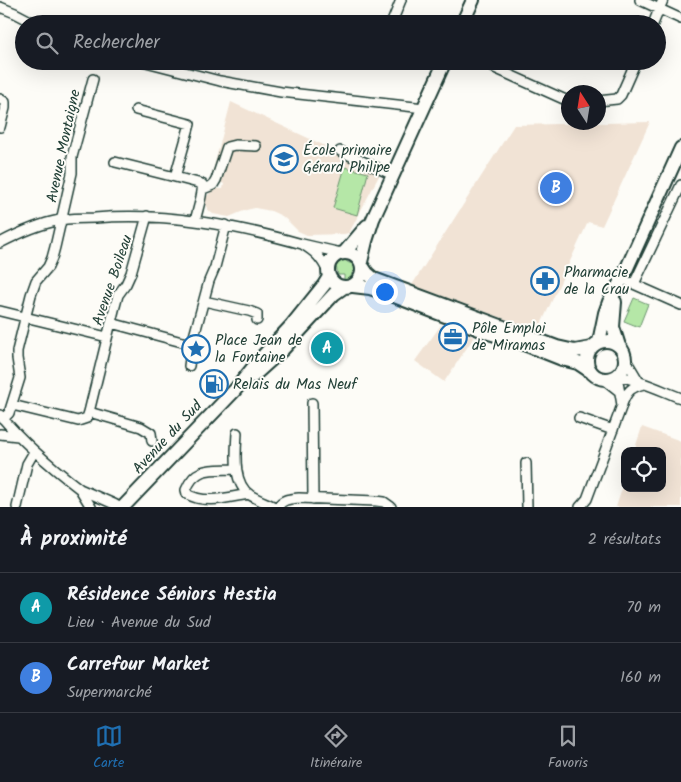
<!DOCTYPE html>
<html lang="fr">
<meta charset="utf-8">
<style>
body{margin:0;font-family:Kalam,sans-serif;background:#242831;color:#f1f3f6}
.controls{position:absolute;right:15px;bottom:15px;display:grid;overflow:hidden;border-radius:10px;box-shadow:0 5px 20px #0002}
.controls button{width:45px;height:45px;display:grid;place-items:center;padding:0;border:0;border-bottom:1px solid #363941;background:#171b24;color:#f1f3f6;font:25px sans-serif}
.compass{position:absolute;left:561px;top:85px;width:45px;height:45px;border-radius:50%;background:#171b24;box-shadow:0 5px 20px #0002;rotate:348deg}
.you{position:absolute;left:384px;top:291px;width:18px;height:18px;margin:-12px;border:4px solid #fff;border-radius:50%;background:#1a73e8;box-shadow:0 0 0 8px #1a73e833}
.badge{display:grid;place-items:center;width:32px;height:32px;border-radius:50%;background:#1f6fb2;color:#fff;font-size:16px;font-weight:700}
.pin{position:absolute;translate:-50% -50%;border:2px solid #fff;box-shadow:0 1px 5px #0006}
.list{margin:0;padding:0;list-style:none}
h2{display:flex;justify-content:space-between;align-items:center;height:65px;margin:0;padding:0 20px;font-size:21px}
h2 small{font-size:16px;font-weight:400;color:#9ea1a6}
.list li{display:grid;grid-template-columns:32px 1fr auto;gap:15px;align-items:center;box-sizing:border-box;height:70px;padding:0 20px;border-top:1px solid #363941}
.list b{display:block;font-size:19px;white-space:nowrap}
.list p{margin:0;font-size:16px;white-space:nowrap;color:#9ea1a6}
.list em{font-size:16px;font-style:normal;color:#9ea1a6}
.icon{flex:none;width:28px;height:28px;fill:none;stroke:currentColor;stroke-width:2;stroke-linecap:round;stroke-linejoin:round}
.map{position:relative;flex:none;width:681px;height:507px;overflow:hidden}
.search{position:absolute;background:#171b24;box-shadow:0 5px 20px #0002;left:15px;right:15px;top:15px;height:55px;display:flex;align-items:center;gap:12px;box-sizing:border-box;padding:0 18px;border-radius:28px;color:#9ea1a6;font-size:19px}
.sheet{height:205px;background:#171b24}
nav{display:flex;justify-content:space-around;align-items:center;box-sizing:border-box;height:70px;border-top:1px solid #363941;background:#171b24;font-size:14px;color:#9ea1a6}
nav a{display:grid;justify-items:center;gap:2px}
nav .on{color:#1f6fb2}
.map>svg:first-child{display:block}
.built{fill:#f1e3d5}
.green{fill:#b5e7a7;stroke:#6a926e}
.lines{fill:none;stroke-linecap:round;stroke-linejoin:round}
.minor-casing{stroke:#1f3d34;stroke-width:12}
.secondary-casing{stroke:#1f3d34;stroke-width:16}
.minor{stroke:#fdfcf7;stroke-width:9}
.secondary{stroke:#fdfcf7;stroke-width:12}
.labels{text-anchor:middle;stroke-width:4;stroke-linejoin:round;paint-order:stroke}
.street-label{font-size:15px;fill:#1f3d34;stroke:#fdfcf7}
.poi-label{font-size:15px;fill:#1f3d34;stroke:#fdfcf7;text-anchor:start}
</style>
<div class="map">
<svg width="681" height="507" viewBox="0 0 681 507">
<rect width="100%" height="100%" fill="#fdfcf7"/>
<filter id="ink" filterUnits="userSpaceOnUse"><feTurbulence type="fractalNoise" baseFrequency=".02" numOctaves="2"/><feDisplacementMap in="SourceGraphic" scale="10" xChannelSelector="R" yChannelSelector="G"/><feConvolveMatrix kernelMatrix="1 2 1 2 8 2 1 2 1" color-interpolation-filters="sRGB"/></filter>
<g filter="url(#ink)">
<path class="built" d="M231,102L381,172L349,233L344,234L307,235L298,231L289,222L282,216L271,211L255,208L246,210L229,217L213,214L208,210L205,204L206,197L211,192L216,189H223L224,184L211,178Z
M650,122L602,226L588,222L538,331L412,285L514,125Z
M441,325L474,337L444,382L415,361Z
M642,427L681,441V507H616L625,480V488H662V451H634Z"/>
<path class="green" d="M345,167L368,173L357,215L333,208Z
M344,258C348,264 349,263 355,263L357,268L352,273L350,280L345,282L344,279V275H338L336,266H334L339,260Z
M634,298L648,304L639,327L624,321Z"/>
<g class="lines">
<defs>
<path id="minor" d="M640,0L681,19
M0,7L15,13L36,24
M395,24L392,22L401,0
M653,24L663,0
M142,61L220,81L281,92L424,108
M479,61L568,101
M0,99L5,102V108L0,127
M598,101L617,99L621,95L636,61
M136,110L190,124L175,177L202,184C204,191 197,212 195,221
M340,151L393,175
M115,162L175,177
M203,189L213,185L216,180L227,147L235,145L256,146
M0,243C19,233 39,224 60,220C72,218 83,218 95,218C165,212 234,225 302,244
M328,272C321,257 315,252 302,244L341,253
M629,282L681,305
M634,284L681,185
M204,301L249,311L257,314V320
M0,311L107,337
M111,323L182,342L190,343L193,340L209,281L215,267L226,225
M626,360L638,380
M189,366L191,351L190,343
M618,376C640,380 660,390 681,398
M605,380L619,391
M312,403L313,499
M622,404C627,391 631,387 644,384
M12,405L78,421L87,418L89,412L141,427L151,433L152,441
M89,412L114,310L118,295L126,284L131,273L147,216
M0,415C24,444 50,466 80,489
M579,418L613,430
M3,419L9,413L20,378L17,358V351L31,295L36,281L48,267L52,258L55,247L72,173V157L93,79
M237,433C236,452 232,483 250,495C258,500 267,503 275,507
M0,434L18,436
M526,463L527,507
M236,469C213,470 196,465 186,490L187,494C205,505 230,497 249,494
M17,507L27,464L34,452
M91,507L80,489L114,504L119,507
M278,507C282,499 290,499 299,498L376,501L384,502L391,507
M580,507L587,499L618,416L622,405L617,376"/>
<path id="secondary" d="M462,24L473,0
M328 270a17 17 0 1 1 34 0a17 17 0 1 1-34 0Z
M344,253L367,226
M361,262L366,241L373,219L445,61
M363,267L367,273L374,279L557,347L575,351L591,348
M353,286L370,288L389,294L489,333L519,342L562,359L578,363L590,371
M615,302L613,327L619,346
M587 360a19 19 0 1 1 38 0a19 19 0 1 1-38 0Z
M599,342L605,313L609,302L622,279L681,148
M253,376L283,349L334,294L344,287
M123,507L235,390L260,359L291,326L324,285L329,277"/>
</defs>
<use href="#minor" class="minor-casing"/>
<use href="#secondary" class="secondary-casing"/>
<use href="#minor" class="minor"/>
<use href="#secondary" class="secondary"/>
</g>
</g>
<defs>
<symbol id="school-ring" viewBox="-11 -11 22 22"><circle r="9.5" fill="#fdfcf7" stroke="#1f6fb2" stroke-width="1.5"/><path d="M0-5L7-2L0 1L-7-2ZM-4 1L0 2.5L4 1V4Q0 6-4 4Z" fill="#1f6fb2"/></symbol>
<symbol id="pharmacy-ring" viewBox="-11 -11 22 22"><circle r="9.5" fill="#fdfcf7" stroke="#1f6fb2" stroke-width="1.5"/><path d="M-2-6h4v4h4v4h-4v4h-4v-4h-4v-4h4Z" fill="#1f6fb2"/></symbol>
<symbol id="office-ring" viewBox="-11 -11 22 22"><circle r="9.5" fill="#fdfcf7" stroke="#1f6fb2" stroke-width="1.5"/><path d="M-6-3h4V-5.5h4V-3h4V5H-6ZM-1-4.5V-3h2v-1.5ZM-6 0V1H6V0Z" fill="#1f6fb2"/></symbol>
<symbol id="sight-ring" viewBox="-11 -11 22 22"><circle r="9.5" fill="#fdfcf7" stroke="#1f6fb2" stroke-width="1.5"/><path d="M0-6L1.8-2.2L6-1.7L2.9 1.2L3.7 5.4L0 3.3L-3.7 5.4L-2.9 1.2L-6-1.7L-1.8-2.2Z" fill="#1f6fb2"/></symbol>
<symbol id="fuel-ring" viewBox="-11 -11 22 22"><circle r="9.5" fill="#fdfcf7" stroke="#1f6fb2" stroke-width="1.5"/><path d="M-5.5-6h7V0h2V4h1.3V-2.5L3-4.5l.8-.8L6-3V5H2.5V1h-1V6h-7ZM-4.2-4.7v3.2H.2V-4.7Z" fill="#1f6fb2"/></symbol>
</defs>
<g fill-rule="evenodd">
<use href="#school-ring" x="268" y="143" width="32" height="32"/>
<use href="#pharmacy-ring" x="529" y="265" width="32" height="32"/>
<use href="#office-ring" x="437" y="321" width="32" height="32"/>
<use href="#sight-ring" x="180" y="333" width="32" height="32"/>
<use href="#fuel-ring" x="198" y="368" width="32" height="32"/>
</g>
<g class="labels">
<g class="street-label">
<text transform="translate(63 146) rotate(-78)" y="5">Avenue Montaigne</text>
<text transform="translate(112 280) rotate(-71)" y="5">Avenue Boileau</text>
<text transform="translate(167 437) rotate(-47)" y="5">Avenue du Sud</text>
</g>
<g class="poi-label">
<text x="303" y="155">École primaire<tspan x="303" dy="17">Gérard Philipe</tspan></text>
<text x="564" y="277">Pharmacie<tspan x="564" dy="17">de la Crau</tspan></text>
<text x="472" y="333">Pôle Emploi<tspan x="472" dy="17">de Miramas</tspan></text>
<text x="215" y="345">Place Jean de<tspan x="215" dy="17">la Fontaine</tspan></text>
<text x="233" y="389">Relais du Mas Neuf</text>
</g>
</g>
</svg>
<div class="controls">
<button><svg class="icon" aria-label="locate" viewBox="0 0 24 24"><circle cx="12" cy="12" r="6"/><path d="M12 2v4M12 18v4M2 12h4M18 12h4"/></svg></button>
</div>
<svg class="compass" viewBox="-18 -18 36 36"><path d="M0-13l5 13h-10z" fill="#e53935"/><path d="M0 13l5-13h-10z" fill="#9ea1a6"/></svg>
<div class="you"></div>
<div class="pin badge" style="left:327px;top:348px;background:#0f9aa8">A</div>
<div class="pin badge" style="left:556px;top:188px;background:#3f7fe0">B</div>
<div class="search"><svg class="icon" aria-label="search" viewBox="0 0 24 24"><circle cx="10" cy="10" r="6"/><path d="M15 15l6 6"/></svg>Rechercher</div>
</div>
<section class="sheet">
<h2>À proximité<small>2 résultats</small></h2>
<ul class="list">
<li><span class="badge" style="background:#0f9aa8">A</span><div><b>Résidence Séniors Hestia</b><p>Lieu · Avenue du Sud</p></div><em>70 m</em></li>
<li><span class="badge" style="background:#3f7fe0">B</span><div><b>Carrefour Market</b><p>Supermarché</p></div><em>160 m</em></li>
</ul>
</section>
<nav>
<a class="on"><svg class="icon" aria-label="map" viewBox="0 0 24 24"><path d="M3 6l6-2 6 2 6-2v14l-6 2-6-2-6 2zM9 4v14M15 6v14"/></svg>Carte</a>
<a><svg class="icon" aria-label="directions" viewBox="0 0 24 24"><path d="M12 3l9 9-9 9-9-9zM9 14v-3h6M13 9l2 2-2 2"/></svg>Itinéraire</a>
<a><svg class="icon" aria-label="saved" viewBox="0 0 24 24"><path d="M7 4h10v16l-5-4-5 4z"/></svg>Favoris</a>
</nav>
